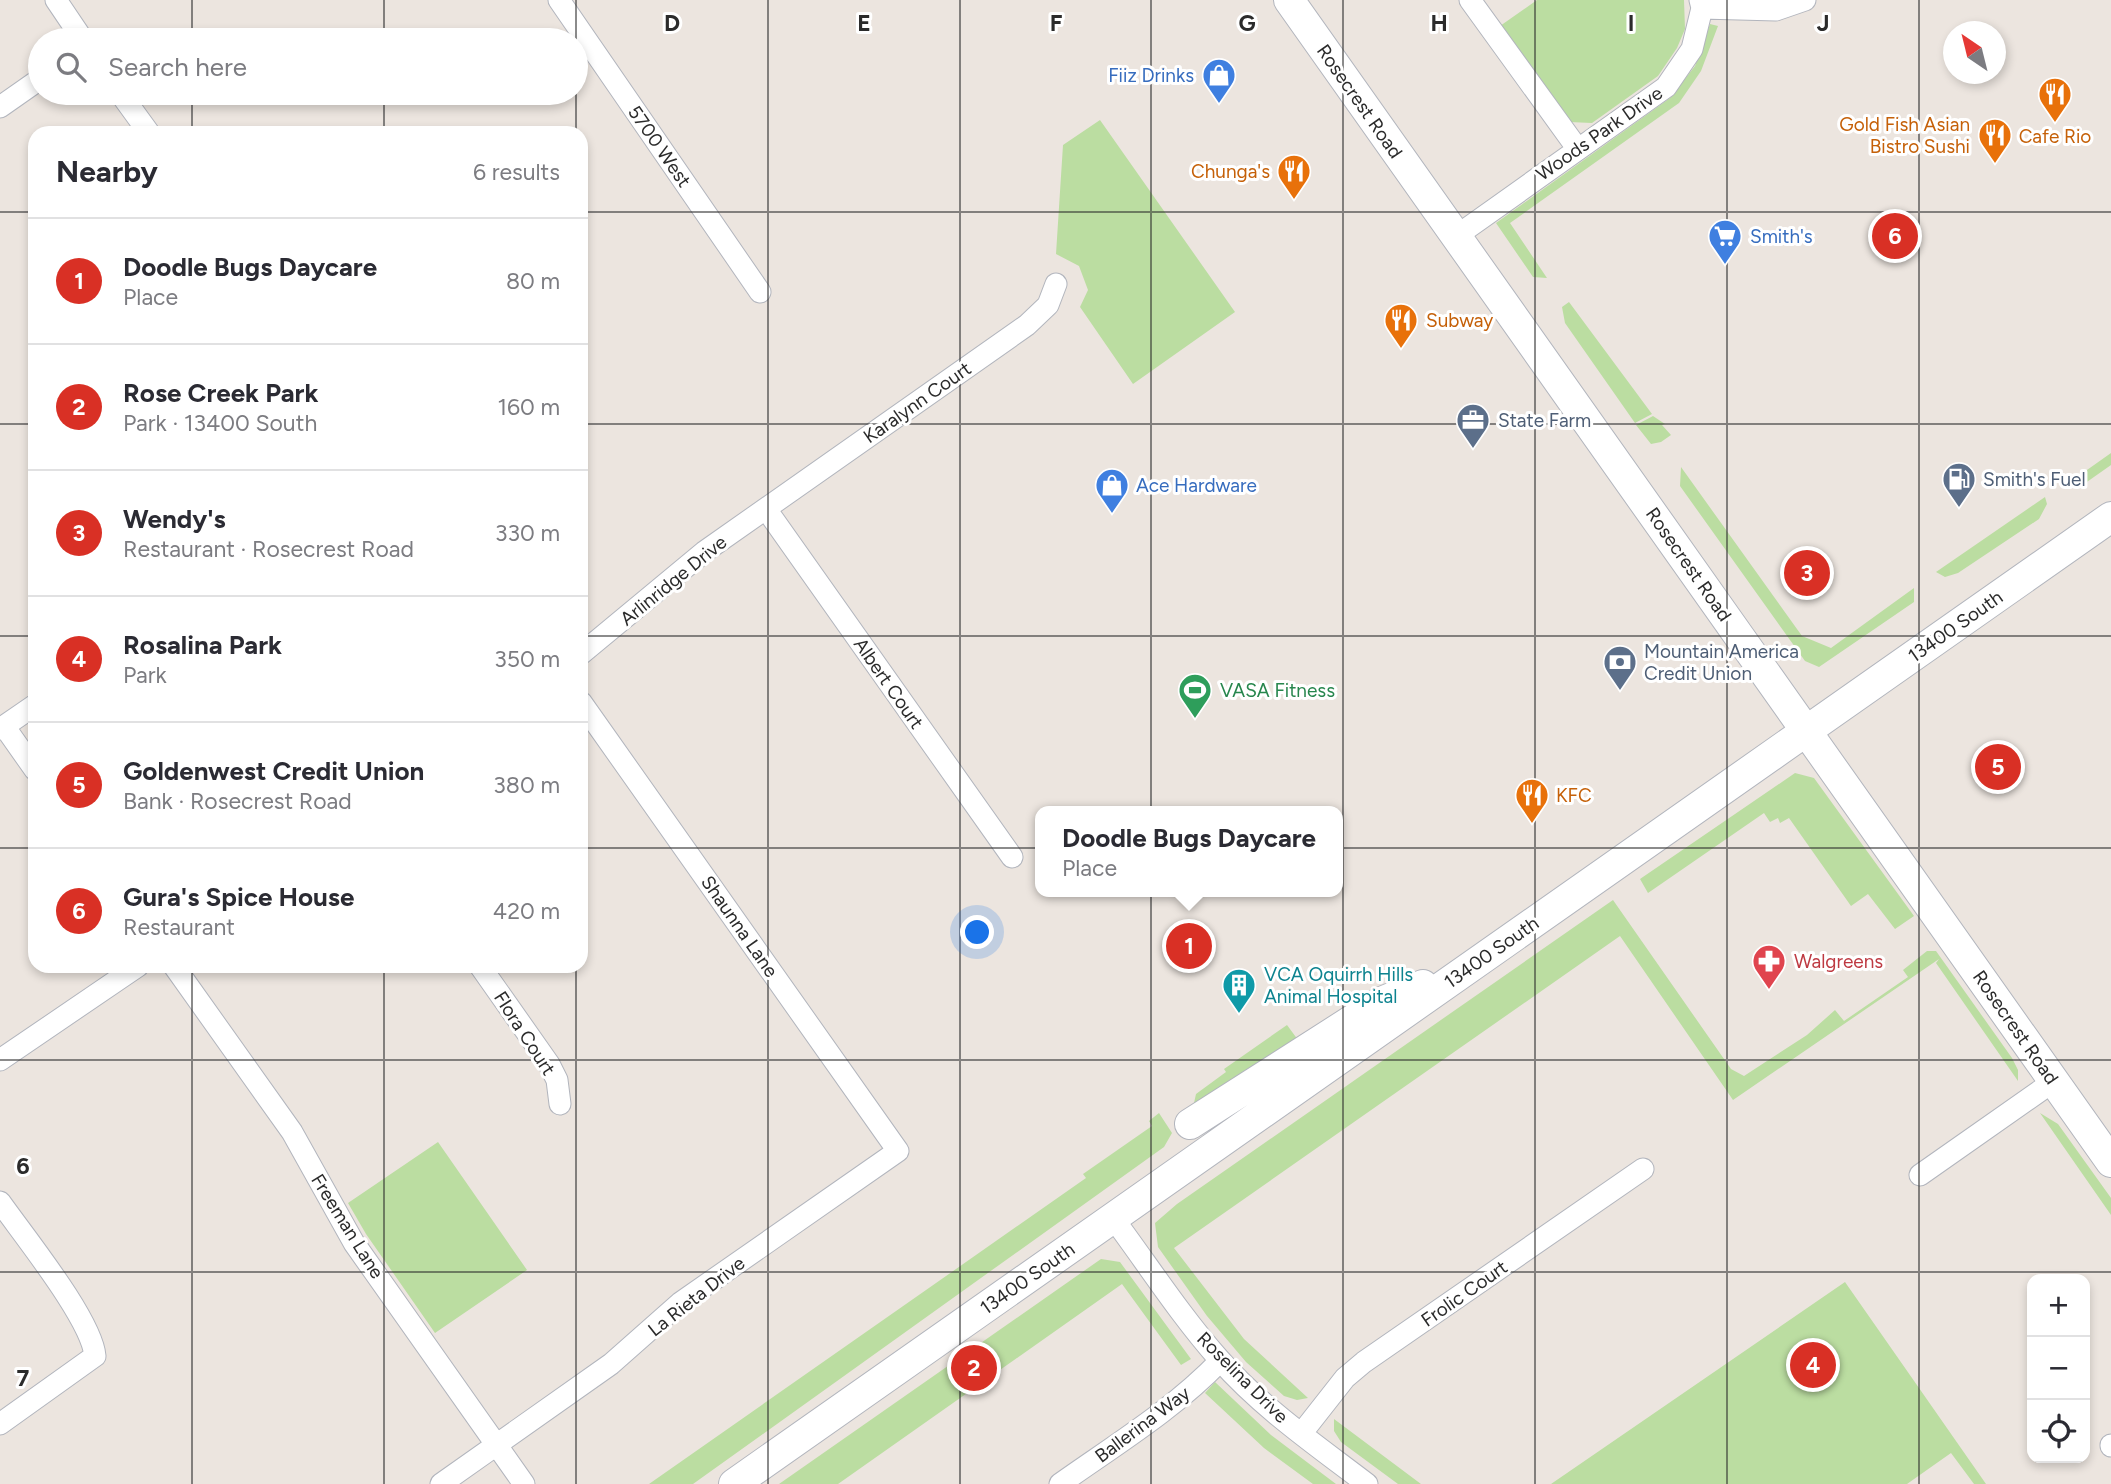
<!DOCTYPE html>
<meta charset="utf-8">
<style>
body{margin:0;font-family:Figtree,sans-serif;background:#f2f2f3;color:#2b2b33}
.controls{position:absolute;right:21px;bottom:21px;display:grid;overflow:hidden;border-radius:14px;box-shadow:0 4px 10px #0003}
.controls button{width:63px;height:63px;display:grid;place-items:center;padding:0;border:0;border-bottom:2px solid #e1e1e2;background:#fff;color:#2b2b33;font:35px sans-serif}
.compass{position:absolute;left:1943px;top:21px;width:63px;height:63px;border-radius:50%;background:#fff;box-shadow:0 4px 10px #0003;rotate:325deg}
.you{position:absolute;left:978px;top:933px;width:24px;height:24px;margin:-18px;border:5px solid #fff;border-radius:50%;background:#1a73e8;box-shadow:0 0 0 10px #1a73e833}
.badge{display:grid;place-items:center;width:46px;height:46px;border-radius:50%;background:#d93025;color:#fff;font-size:23px;font-weight:700}
.pin{position:absolute;translate:-50% -50%;border:4px solid #fff;box-shadow:0 2px 7px #0006}
.popup{position:absolute;left:1035px;top:806px;width:308px;height:91px;box-sizing:border-box;display:grid;place-content:center;border-radius:14px;background:#fff;filter:drop-shadow(0 2px 5px #0005);font-size:23px;white-space:nowrap;color:#7c7c81}
.popup b{font-size:26px;color:#2b2b33}
.popup::after{content:'';position:absolute;left:50%;top:100%;margin-left:-14px;border:14px solid transparent;border-top-color:#fff}
.list{margin:0;padding:0;list-style:none}
h2{display:flex;justify-content:space-between;align-items:center;height:91px;margin:0;padding:0 28px;font-size:30px}
h2 small{font-size:23px;font-weight:400;color:#7c7c81}
.list li{display:grid;grid-template-columns:46px 1fr auto;gap:21px;align-items:center;box-sizing:border-box;height:126px;padding:0 28px;border-top:2px solid #e1e1e2}
.list b{display:block;font-size:26px;white-space:nowrap}
.list p{margin:0;font-size:23px;white-space:nowrap;color:#7c7c81}
.list em{font-size:23px;font-style:normal;color:#7c7c81}
.icon{flex:none;width:38px;height:38px;fill:none;stroke:currentColor;stroke-width:2;stroke-linecap:round;stroke-linejoin:round}
.map{position:relative;flex:none;width:2111px;height:1484px;overflow:hidden}
.search{position:absolute;background:#fff;box-shadow:0 4px 10px #0003;left:28px;top:28px;width:560px;height:77px;display:flex;align-items:center;gap:18px;box-sizing:border-box;padding:0 24px;border-radius:38px;color:#7c7c81;font-size:26px}
.panel{position:absolute;background:#fff;box-shadow:0 4px 10px #0003;left:28px;top:126px;width:560px;height:847px;border-radius:21px}
.map>svg:first-child{display:block}
.green{fill:#bbdda1}
.lines{fill:none;stroke-linecap:round;stroke-linejoin:round}
.street-casing{stroke:#b2b5bd;stroke-width:23}
.secondary-casing{stroke:#b2b5bd;stroke-width:32}
.street{stroke:#fff;stroke-width:21}
.secondary{stroke:#fff;stroke-width:30}
.grid{fill:none;stroke:#2b2b2b;stroke-width:2;stroke-opacity:0.55}
.labels{text-anchor:middle;stroke-width:6;stroke-linejoin:round;paint-order:stroke}
.shop-label{font-size:19px;fill:#366cbe;stroke:#fff;text-anchor:start}
.street-label{font-size:19px;fill:#2b2b2b;stroke:#fff}
.food-label{font-size:19px;fill:#c56008;stroke:#fff;text-anchor:end}
.service-label{font-size:19px;fill:#4e5e75;stroke:#fff;text-anchor:start}
.leisure-label{font-size:19px;fill:#27864d;stroke:#fff;text-anchor:start}
.health-label{font-size:19px;fill:#be3a42;stroke:#fff;text-anchor:start}
.culture-label{font-size:19px;fill:#0d838f;stroke:#fff;text-anchor:start}
.grid-label{font-size:23px;text-anchor:middle;font-weight:bold;fill:#2b2b2b;stroke:#fff;stroke-width:6;stroke-linejoin:round;paint-order:stroke}
</style>
<div class="map">
<svg width="2111" height="1484" viewBox="0 0 2111 1484">
<rect width="100%" height="100%" fill="#ece5df"/>
<path class="green" d="M1537,0H1684L1685,29L1677,48L1658,76L1592,123L1569,122L1500,26Z
M1710,24L1718,26L1701,71L1679,103L1510,223L1547,278L1533,277L1496,223L1670,98L1695,66Z
M1100,120L1235,312L1133,384L1080,307L1088,290L1079,266L1056,254L1063,145Z
M1569,302L1652,414L1635,423L1565,323L1562,307Z
M1653,416L1665,424L1662,425L1671,435L1661,442L1651,444L1636,425Z
M2111,453V465L2084,484L2070,482Z
M1681,467L1802,636L1831,648L1914,588V602L1819,667L1805,661L1680,486Z
M2045,497L2047,504L2039,519L1958,573L1945,577L1936,572Z
M1795,773L1814,778L1914,916L1895,929L1868,894L1851,906L1789,818L1780,823L1778,818L1770,822L1764,813L1648,893L1640,879Z
M1613,900L1731,1069L1744,1076L1807,1035L1835,1010L1844,1021L1908,977L1903,970L1927,951H1936L2012,1058L2018,1070V1081L1936,963L1939,959L1733,1100L1620,936L1174,1248L1244,1339L1308,1398L1297,1400L1284,1396L1246,1362L1207,1316L1158,1247L1155,1223L1177,1204Z
M1287,1025L1301,1044L1201,1111L1194,1103L1196,1094L1226,1072L1224,1069Z
M1159,1113L1172,1133L1164,1147L693,1484H649L1086,1178L1083,1174L1152,1126L1149,1121Z
M2040,1113L2058,1124L2111,1198V1215Z
M438,1142L527,1270L435,1333L366,1234L348,1203Z
M1101,1259L1120,1262L1191,1359L1181,1365L1122,1284L838,1484H779Z
M1845,1282L1986,1484H1974L1951,1453L1907,1484H1551Z
M1215,1382L1271,1435L1336,1484H1313L1264,1448L1205,1393Z
M1334,1419L1421,1484H1398L1341,1442L1334,1431Z"/>
<g class="lines">
<defs>
<path id="street" d="M56,0L83,40
M559,0L760,292
M1470,0L1577,148
M1702,8L1776,10L1805,0
M120,93L149,133
M0,107L40,79
M1455,237L1666,87L1692,49L1702,8L1700,0
M766,509L1012,857
M581,654L704,552L1027,325L1048,305L1056,284
M4,726L35,770
M0,729L35,705
M174,966L292,1132L354,1243L524,1484
M480,966L549,1064L557,1080L560,1104
M0,1060L138,966
M1920,1175L2054,1081
M0,1202C24,1236 92,1320 95,1356L0,1424
M1113,1218C1148,1265 1180,1315 1219,1359C1262,1408 1316,1445 1367,1484
M1301,1434L1345,1378L1364,1362L1643,1169
M2111,1446V1445
M441,1484L611,1364L680,1303L898,1151L581,702
M1060,1484C1115,1445 1174,1409 1220,1361"/>
<path id="secondary" d="M1289,0L2111,1162
M1190,1124L1379,1003L1423,985
M734,1484L2111,517"/>
</defs>
<use href="#street" class="street-casing"/>
<use href="#secondary" class="secondary-casing"/>
<use href="#street" class="street"/>
<use href="#secondary" class="secondary"/>
</g>
<path class="grid" d="M192,0V40M384,0V40M576,0V40M768,0V1484M960,0V1484M1151,0V1484M1343,0V1484M1535,0V1484M1727,0V1484M1919,0V1484M192,93V133M384,93V133M576,93V133M0,212H35M581,212H2111M0,424H35M581,424H2111M0,636H35M581,636H2111M0,848H35M581,848H2111M192,966V1484M384,966V1484M576,966V1484M0,1060H2111M0,1272H2111"/>
<defs>
<symbol id="shop-pin" viewBox="-11 -11 22 30"><path d="M0 17L-7.5 6A9.5 9.5 0 1 1 7.5 6Z" fill="#3f7fe0" stroke="#fff"/><path d="M-5-2.5h2.3a2.7 3.5 0 0 1 5.4 0H5L5.5 6h-11ZM-1.5-2.5h3a1.5 2.3 0 0 0-3 0Z" fill="#fff"/></symbol>
<symbol id="restaurant-pin" viewBox="-11 -11 22 30"><path d="M0 17L-7.5 6A9.5 9.5 0 1 1 7.5 6Z" fill="#e8710a" stroke="#fff"/><path d="M-5-6h1v4h1v-4h1v4h1v-4h1v5L-1.5 .5V6h-2V.5L-5-1ZM5-6V6H3V1.5H1.5Q1.5-4 5-6Z" fill="#fff"/></symbol>
<symbol id="supermarket-pin" viewBox="-11 -11 22 30"><path d="M0 17L-7.5 6A9.5 9.5 0 1 1 7.5 6Z" fill="#3f7fe0" stroke="#fff"/><path d="M-6-5.5h2.5l.6 2H6L4.5 2H-2.5L-4.4-4H-6ZM-1.5 3.2a1.3 1.3 0 1 0 .1 0ZM3 3.2a1.3 1.3 0 1 0 .1 0Z" fill="#fff"/></symbol>
<symbol id="office-pin" viewBox="-11 -11 22 30"><path d="M0 17L-7.5 6A9.5 9.5 0 1 1 7.5 6Z" fill="#5c6f8a" stroke="#fff"/><path d="M-6-3h4V-5.5h4V-3h4V5H-6ZM-1-4.5V-3h2v-1.5ZM-6 0V1H6V0Z" fill="#fff"/></symbol>
<symbol id="fuel-pin" viewBox="-11 -11 22 30"><path d="M0 17L-7.5 6A9.5 9.5 0 1 1 7.5 6Z" fill="#5c6f8a" stroke="#fff"/><path d="M-5.5-6h7V0h2V4h1.3V-2.5L3-4.5l.8-.8L6-3V5H2.5V1h-1V6h-7ZM-4.2-4.7v3.2H.2V-4.7Z" fill="#fff"/></symbol>
<symbol id="bank-pin" viewBox="-11 -11 22 30"><path d="M0 17L-7.5 6A9.5 9.5 0 1 1 7.5 6Z" fill="#5c6f8a" stroke="#fff"/><path d="M-6-4H6V4H-6ZM0-2.3a2.3 2.3 0 1 0 0 4.6a2.3 2.3 0 1 0 0-4.6Z" fill="#fff"/></symbol>
<symbol id="stadium-pin" viewBox="-11 -11 22 30"><path d="M0 17L-7.5 6A9.5 9.5 0 1 1 7.5 6Z" fill="#2e9e5b" stroke="#fff"/><path d="M0-5a6.5 5 0 1 0 0 10a6.5 5 0 1 0 0-10ZM-3.5-1.8h7v3.6h-7Z" fill="#fff"/></symbol>
<symbol id="pharmacy-pin" viewBox="-11 -11 22 30"><path d="M0 17L-7.5 6A9.5 9.5 0 1 1 7.5 6Z" fill="#e0444e" stroke="#fff"/><path d="M-2-6h4v4h4v4h-4v4h-4v-4h-4v-4h4Z" fill="#fff"/></symbol>
<symbol id="building-pin" viewBox="-11 -11 22 30"><path d="M0 17L-7.5 6A9.5 9.5 0 1 1 7.5 6Z" fill="#0f9aa8" stroke="#fff"/><path d="M-4-6H4V6H1V3H-1V6H-4ZM-2.5-4.3h1.7v1.8h-1.7ZM.8-4.3h1.7v1.8H.8ZM-2.5-1h1.7V.8h-1.7ZM.8-1h1.7V.8H.8Z" fill="#fff"/></symbol>
</defs>
<g fill-rule="evenodd">
<use href="#shop-pin" x="1200" y="56" width="38" height="52"/>
<use href="#restaurant-pin" x="2036" y="75" width="38" height="52"/>
<use href="#restaurant-pin" x="1976" y="116" width="38" height="52"/>
<use href="#restaurant-pin" x="1275" y="152" width="38" height="52"/>
<use href="#supermarket-pin" x="1706" y="217" width="38" height="52"/>
<use href="#restaurant-pin" x="1382" y="301" width="38" height="52"/>
<use href="#office-pin" x="1454" y="401" width="38" height="52"/>
<use href="#fuel-pin" x="1940" y="460" width="38" height="52"/>
<use href="#shop-pin" x="1093" y="466" width="38" height="52"/>
<use href="#bank-pin" x="1601" y="643" width="38" height="52"/>
<use href="#stadium-pin" x="1176" y="671" width="38" height="52"/>
<use href="#restaurant-pin" x="1513" y="776" width="38" height="52"/>
<use href="#pharmacy-pin" x="1750" y="942" width="38" height="52"/>
<use href="#building-pin" x="1220" y="966" width="38" height="52"/>
</g>
<g class="labels">
<g class="shop-label">
<text x="1194" y="82" text-anchor="end">Fiiz Drinks</text>
<text x="1750" y="243">Smith's</text>
<text x="1136" y="492">Ace Hardware</text>
</g>
<g class="street-label">
<text transform="translate(1360 101) rotate(55)" y="7">Rosecrest Road</text>
<text transform="translate(1599 133) rotate(-35)" y="7">Woods Park Drive</text>
<text transform="translate(660 146) rotate(55)" y="7">5700 West</text>
<text transform="translate(917 402) rotate(-35)" y="7">Karalynn Court</text>
<text transform="translate(1689 564) rotate(55)" y="7">Rosecrest Road</text>
<text transform="translate(673 580) rotate(-39)" y="7">Arlinridge Drive</text>
<text transform="translate(1955 626) rotate(-35)" y="7">13400 South</text>
<text transform="translate(889 683) rotate(55)" y="7">Albert Court</text>
<text transform="translate(740 926) rotate(55)" y="7">Shaunna Lane</text>
<text transform="translate(1491 952) rotate(-35)" y="7">13400 South</text>
<text transform="translate(2016 1027) rotate(55)" y="7">Rosecrest Road</text>
<text transform="translate(525 1033) rotate(57)" y="7">Flora Court</text>
<text transform="translate(348 1226) rotate(58)" y="7">Freeman Lane</text>
<text transform="translate(1027 1278) rotate(-35)" y="7">13400 South</text>
<text transform="translate(1464 1293) rotate(-35)" y="7">Frolic Court</text>
<text transform="translate(696 1296) rotate(-38)" y="7">La Rieta Drive</text>
<text transform="translate(1243 1377) rotate(45)" y="7">Roselina Drive</text>
<text transform="translate(1142 1424) rotate(-37)" y="7">Ballerina Way</text>
</g>
<g class="food-label">
<text x="1970" y="131">Gold Fish Asian<tspan x="1970" dy="22">Bistro Sushi</tspan></text>
<text x="2055" y="143" text-anchor="middle">Cafe Rio</text>
<text x="1270" y="178">Chunga's</text>
<text x="1426" y="327" text-anchor="start">Subway</text>
<text x="1556" y="802" text-anchor="start">KFC</text>
</g>
<g class="service-label">
<text x="1498" y="427">State Farm</text>
<text x="1983" y="486">Smith's Fuel</text>
<text x="1644" y="658">Mountain America<tspan x="1644" dy="22">Credit Union</tspan></text>
</g>
<g class="leisure-label">
<text x="1220" y="697">VASA Fitness</text>
</g>
<g class="health-label">
<text x="1794" y="968">Walgreens</text>
</g>
<g class="culture-label">
<text x="1264" y="981">VCA Oquirrh Hills<tspan x="1264" dy="22">Animal Hospital</tspan></text>
</g>
</g>
<g class="grid-label">
<text x="672" y="31">D</text>
<text x="864" y="31">E</text>
<text x="1056" y="31">F</text>
<text x="1247" y="31">G</text>
<text x="1439" y="31">H</text>
<text x="1631" y="31">I</text>
<text x="1823" y="31">J</text>
<text x="23" y="1174">6</text>
<text x="23" y="1386">7</text>
</g>
</svg>
<div class="controls">
<button>+</button>
<button>−</button>
<button><svg class="icon" aria-label="locate" viewBox="0 0 24 24"><circle cx="12" cy="12" r="6"/><path d="M12 2v4M12 18v4M2 12h4M18 12h4"/></svg></button>
</div>
<svg class="compass" viewBox="-18 -18 36 36"><path d="M0-13l5 13h-10z" fill="#e53935"/><path d="M0 13l5-13h-10z" fill="#7c7c81"/></svg>
<div class="you"></div>
<div class="pin badge" style="left:1189px;top:946px">1</div>
<div class="popup"><b>Doodle Bugs Daycare</b>Place</div>
<div class="pin badge" style="left:974px;top:1368px">2</div>
<div class="pin badge" style="left:1807px;top:573px">3</div>
<div class="pin badge" style="left:1813px;top:1365px">4</div>
<div class="pin badge" style="left:1998px;top:767px">5</div>
<div class="pin badge" style="left:1895px;top:236px">6</div>
<div class="search"><svg class="icon" aria-label="search" viewBox="0 0 24 24"><circle cx="10" cy="10" r="6"/><path d="M15 15l6 6"/></svg>Search here</div>
<section class="panel">
<h2>Nearby<small>6 results</small></h2>
<ul class="list">
<li><span class="badge">1</span><div><b>Doodle Bugs Daycare</b><p>Place</p></div><em>80 m</em></li>
<li><span class="badge">2</span><div><b>Rose Creek Park</b><p>Park · 13400 South</p></div><em>160 m</em></li>
<li><span class="badge">3</span><div><b>Wendy's</b><p>Restaurant · Rosecrest Road</p></div><em>330 m</em></li>
<li><span class="badge">4</span><div><b>Rosalina Park</b><p>Park</p></div><em>350 m</em></li>
<li><span class="badge">5</span><div><b>Goldenwest Credit Union</b><p>Bank · Rosecrest Road</p></div><em>380 m</em></li>
<li><span class="badge">6</span><div><b>Gura's Spice House</b><p>Restaurant</p></div><em>420 m</em></li>
</ul>
</section>
</div>
